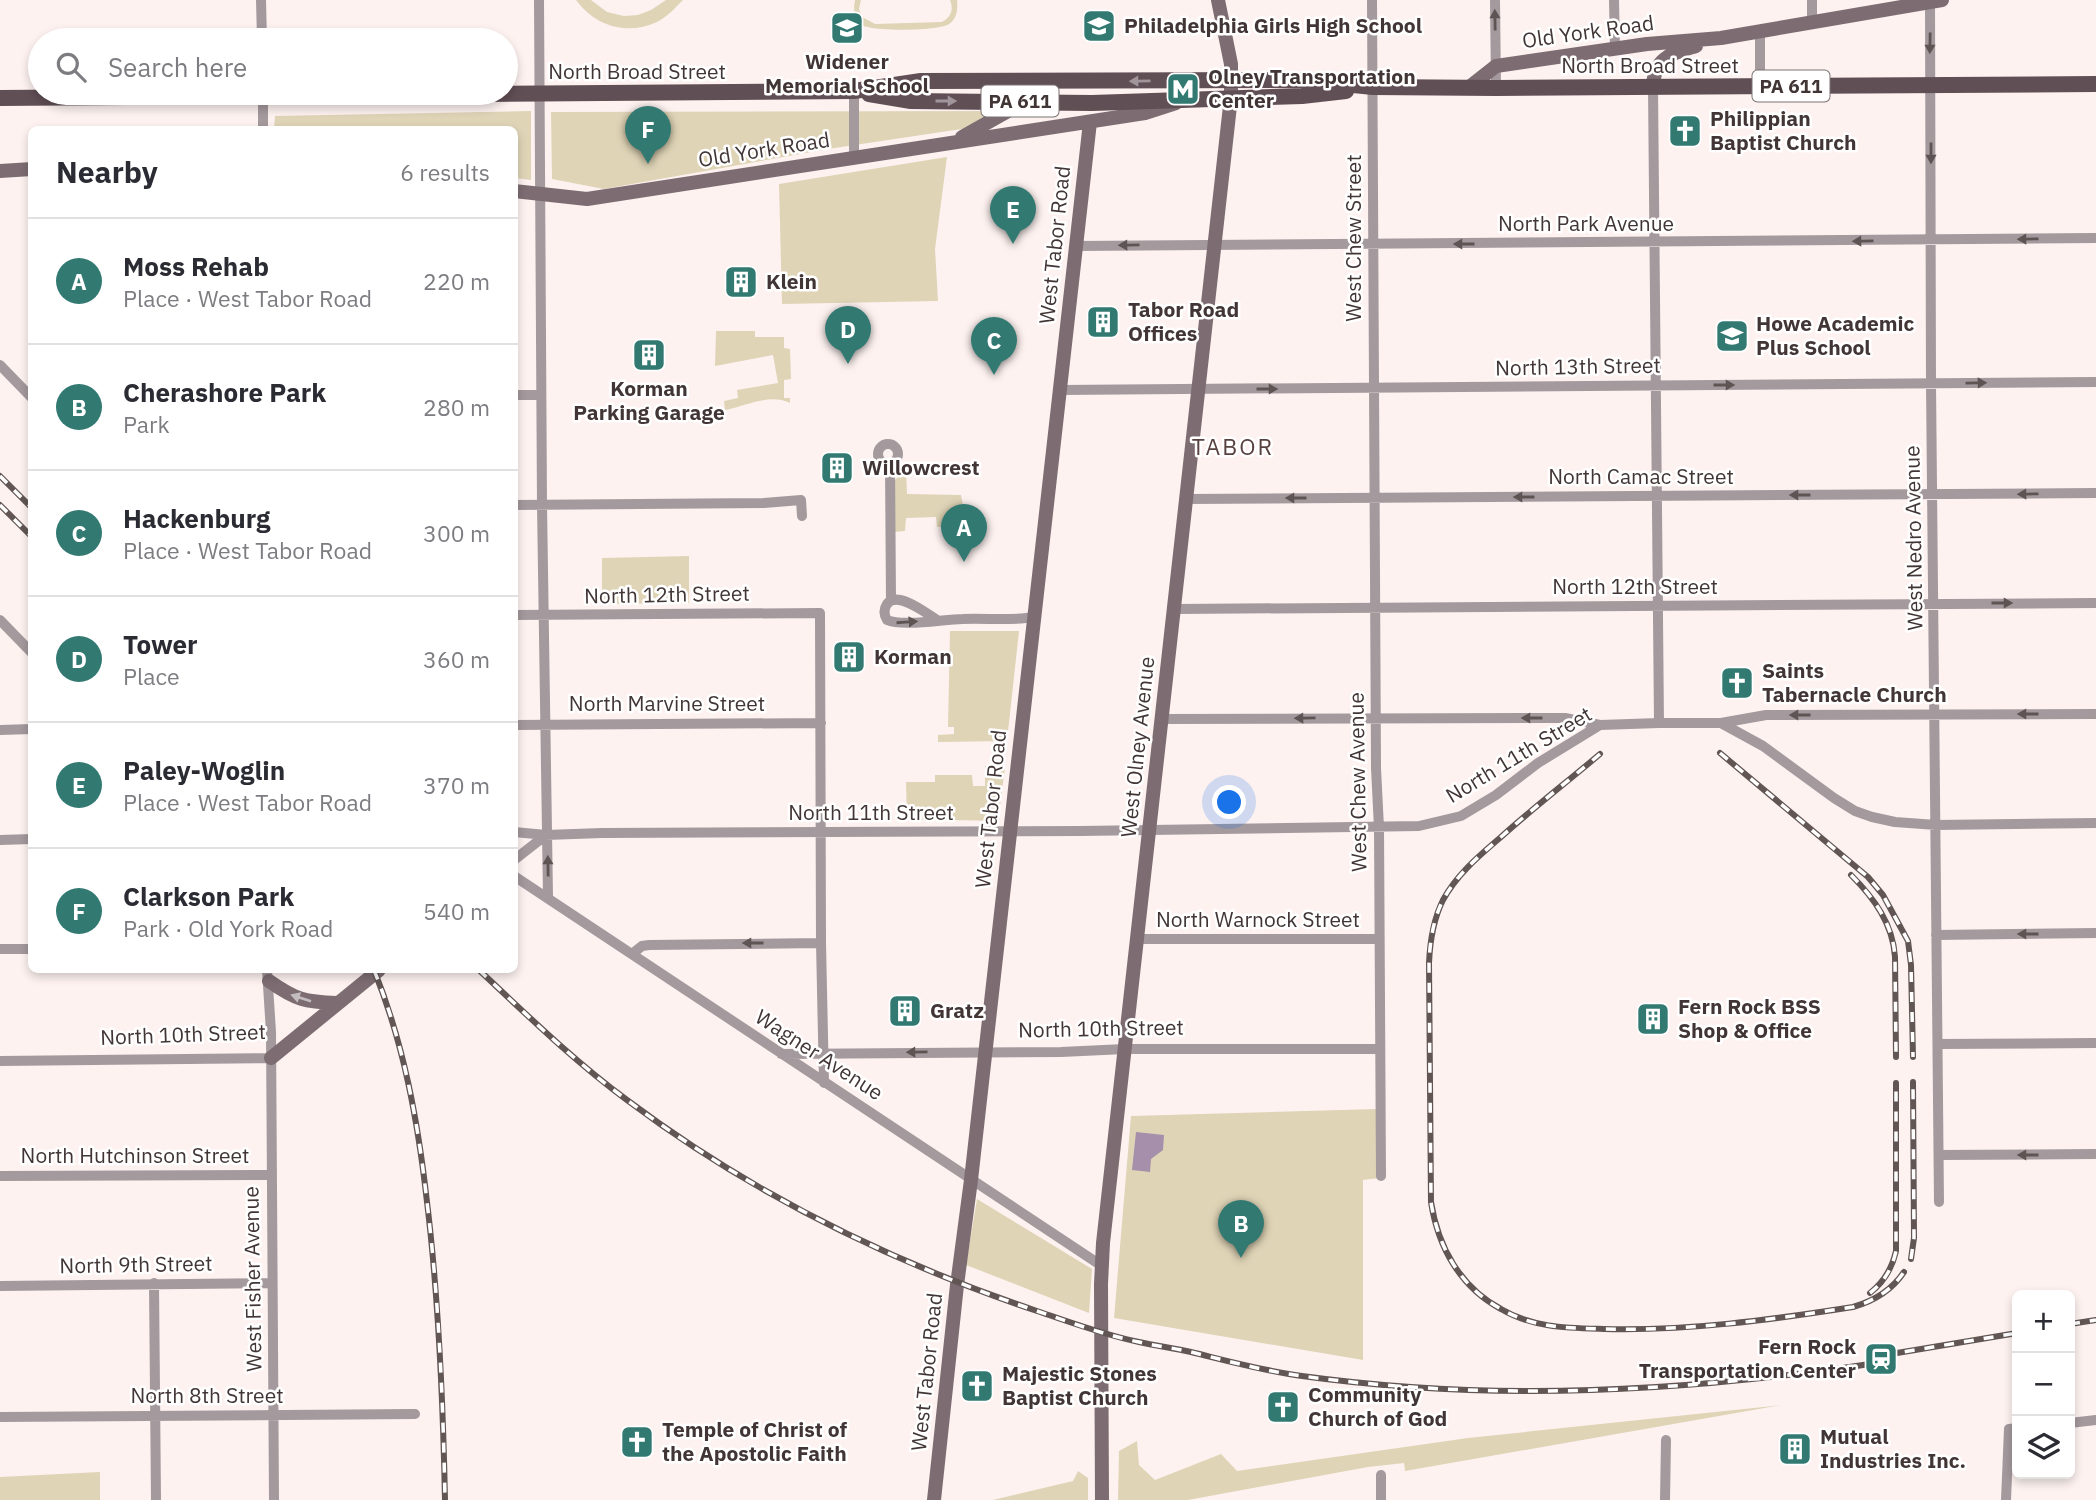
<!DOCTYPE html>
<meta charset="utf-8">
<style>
body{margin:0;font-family:"IBM Plex Sans",sans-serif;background:#f7f7f7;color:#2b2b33}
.controls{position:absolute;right:21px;bottom:21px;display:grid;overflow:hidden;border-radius:10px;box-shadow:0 4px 10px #0003}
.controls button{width:63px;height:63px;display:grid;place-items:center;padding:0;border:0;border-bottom:2px solid #e1e1e2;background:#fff;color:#2b2b33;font:35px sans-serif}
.you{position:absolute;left:1230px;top:803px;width:24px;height:24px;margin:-18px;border:5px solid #fff;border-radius:50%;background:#1a73e8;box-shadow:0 0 0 10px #1a73e833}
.badge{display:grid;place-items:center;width:46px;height:46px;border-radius:50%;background:#327972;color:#fff;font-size:23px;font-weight:700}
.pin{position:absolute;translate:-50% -58px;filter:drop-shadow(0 2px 4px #0008)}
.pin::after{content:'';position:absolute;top:37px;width:24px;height:21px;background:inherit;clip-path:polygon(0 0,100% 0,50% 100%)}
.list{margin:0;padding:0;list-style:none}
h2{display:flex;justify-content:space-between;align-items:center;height:91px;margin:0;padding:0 28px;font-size:30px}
h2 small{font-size:23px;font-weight:400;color:#7c7c81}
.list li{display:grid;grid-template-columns:46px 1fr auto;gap:21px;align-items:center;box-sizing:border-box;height:126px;padding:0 28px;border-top:2px solid #e1e1e2}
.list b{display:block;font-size:26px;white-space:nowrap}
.list p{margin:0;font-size:23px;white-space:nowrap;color:#7c7c81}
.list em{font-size:23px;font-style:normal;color:#7c7c81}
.icon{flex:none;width:38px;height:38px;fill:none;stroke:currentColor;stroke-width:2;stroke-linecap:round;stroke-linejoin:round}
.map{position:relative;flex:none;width:2096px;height:1500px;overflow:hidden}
.search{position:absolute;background:#fff;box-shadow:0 4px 10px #0003;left:28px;top:28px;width:490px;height:77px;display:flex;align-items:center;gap:18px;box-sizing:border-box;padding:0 24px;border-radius:38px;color:#7c7c81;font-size:26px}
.panel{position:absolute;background:#fff;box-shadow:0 4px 10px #0003;left:28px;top:126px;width:490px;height:847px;border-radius:10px}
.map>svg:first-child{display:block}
.green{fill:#dfd4b6}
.water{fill:#a58fab}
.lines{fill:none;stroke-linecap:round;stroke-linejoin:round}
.street{stroke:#a4999d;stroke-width:10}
.secondary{stroke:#7d6d73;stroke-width:14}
.primary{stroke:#614f56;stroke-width:16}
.rail-casing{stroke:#615654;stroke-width:6}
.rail{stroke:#fff;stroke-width:3.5;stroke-dasharray:10;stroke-linecap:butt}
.oneway{fill:#5f5454}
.oneway2{fill:#a0959a}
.oneway3{fill:#c4bdc0}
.labels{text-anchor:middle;stroke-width:5;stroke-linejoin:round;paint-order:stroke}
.shield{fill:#fff;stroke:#7a7272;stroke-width:2}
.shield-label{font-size:19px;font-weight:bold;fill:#413635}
.poi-label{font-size:21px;font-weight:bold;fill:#413635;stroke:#fff;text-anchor:start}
.street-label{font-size:21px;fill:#413635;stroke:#fff}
.neighbourhood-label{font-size:23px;letter-spacing:2px;fill:#584240;stroke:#fff}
</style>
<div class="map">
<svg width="2096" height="1500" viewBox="0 0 2096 1500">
<rect width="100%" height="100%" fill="#fdf2f0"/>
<path class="green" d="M576,0H591L607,12L624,16L638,15L651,10L666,0H683C675,8 667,17 657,22C627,36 595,26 576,0Z
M855,0H861L859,9L862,17L875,24L942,22C951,17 954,10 950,0H957C958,9 957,19 949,24C939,31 872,32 862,25C854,19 853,9 855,0Z
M531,111V180L515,178L514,130L274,129L275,116Z
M999,111L975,127L828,149L604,189L552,179L551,112Z
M947,157L935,249L938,301L782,304L779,184Z
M716,331H755V337H784V348L790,349L791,379L784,380V398H790V403C769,393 747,406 725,410L724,401L738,398L737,390L778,383L773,355L715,366Z
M906,469L907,494L961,495L967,527H937L936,517L906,518L905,531L894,532L893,482Z
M689,556V603L602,604V558Z
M950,631H1019L1007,741L938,742V735L954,734V727H948Z
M997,765L1005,768L998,821L907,819L906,782H935V775H972L973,786H985V766Z
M1377,1109L1379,1178L1363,1180V1360L1114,1318L1131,1116Z
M977,1199L1092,1269L1089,1313L966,1265Z
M1782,1405L1405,1471L1404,1463L1368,1467L1188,1500H1118L1119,1451L1137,1441L1139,1465L1155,1480L1221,1454L1237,1471L1468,1438Z
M1078,1471L1088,1478V1500H993L1073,1481Z
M100,1472V1500H0V1477Z"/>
<path class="water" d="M1136,1132L1164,1135L1163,1150L1151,1159L1150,1172L1132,1170Z"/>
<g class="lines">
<path class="street" d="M261,0L262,40
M539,0L542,505L548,897
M1372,0L1376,768L1379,828L1381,1176
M1495,0L1496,88
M1614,0L1615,49
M1812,0V22
M1930,0L1931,384L1939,1202
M1760,32V86
M1653,87L1659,723
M263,93V130
M854,158V91
M1076,246C1416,244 1756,242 2096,238
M0,365L32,398
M1060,390L2096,382
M514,395H541
M878 454a10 10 0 1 1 20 0a10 10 0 1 1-20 0Z
M890,464L891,600
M1187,499L2096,493
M514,505L764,503L801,500L802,516
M1175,609L2096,603
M514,615L820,613L821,943L824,1083
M0,620L32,653
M937,620C926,613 897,590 887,604C883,610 884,615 887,620C903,627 944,619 963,619C987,618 1011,621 1034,617
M1163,719L1565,718L1600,725
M1721,723L1766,715L2096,714
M514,725L821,723
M0,730L32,729
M514,832L546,835L602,833L1080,831L1419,826L1461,816L1496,795L1538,763L1600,725L1659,723H1721L1763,746L1834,798L1855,811L1872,817L1895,822L1936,825L2096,823
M0,840L32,839
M514,860L546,835
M514,876L1102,1266
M1936,935L2096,933
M1138,939H1379
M0,949H32
M632,954L642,946L649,945L821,943
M267,970L271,1032L274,1500
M1938,1044L2096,1043
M781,1054L1061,1052L1125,1049H1379
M0,1061L271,1058
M1939,1155L2096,1154
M0,1176L271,1175
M154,1283L156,1500
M0,1286L272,1283
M0,1417L415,1414
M2070,1423L2096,1420
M1381,1475V1500
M1665,1500L1666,1440
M2006,1500L2009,1429L2017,1428"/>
<path class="secondary" d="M1653,87C1654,57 1671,54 1696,46
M1468,88L1496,66L1647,44L1721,38L1942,0
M962,137L1026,101
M0,171L32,169
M514,191L587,199L1145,113L1176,103
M269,981C296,1000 305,1002 337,1003
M271,1058L379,970
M934,1500L957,1285L971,1180L1090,122
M1102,1500L1101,1284L1103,1243L1231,97V64L1218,0"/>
<path class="primary" d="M869,94L911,101L1092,103L1302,96L1346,91
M0,98L854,91L921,81L1304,80L1373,87L1496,88L2096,84"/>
<defs>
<path id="rail" d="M0,476L32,508
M0,505L32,537
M1720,753L1868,877L1883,895L1908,941L1911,965L1913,1057
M1600,754C1567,782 1533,808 1501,837C1479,856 1457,874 1443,900C1433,920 1430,941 1429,963L1431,1202C1438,1247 1460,1287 1501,1309C1533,1328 1568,1328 1604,1329C1688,1331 1770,1320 1853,1307C1874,1301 1892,1290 1904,1272
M1851,875C1874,898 1893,924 1895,957L1896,1057
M374,970C404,1044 418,1122 427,1202C439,1301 443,1400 445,1500
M479,970C527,1015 574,1061 627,1100C751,1193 891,1262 1037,1311C1070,1322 1104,1335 1139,1342C1156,1346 1174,1348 1191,1352C1228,1361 1264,1371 1302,1376C1492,1402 1688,1392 1877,1363
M1911,1259L1914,1238L1913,1082
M1870,1293C1884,1282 1892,1269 1896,1251V1083
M2070,1324L2096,1320
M1885,1355L2017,1333"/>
</defs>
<use href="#rail" class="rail-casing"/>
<use href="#rail" class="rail"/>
</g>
<defs><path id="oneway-solid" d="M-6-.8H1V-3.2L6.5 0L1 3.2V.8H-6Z" transform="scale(1.75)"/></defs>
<g class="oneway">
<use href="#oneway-solid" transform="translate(1495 20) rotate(-91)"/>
<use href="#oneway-solid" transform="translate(1930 43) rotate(91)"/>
<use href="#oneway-solid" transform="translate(1931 153) rotate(90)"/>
<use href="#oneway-solid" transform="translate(2028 239) rotate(179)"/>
<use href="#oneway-solid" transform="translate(1863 241) rotate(179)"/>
<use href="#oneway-solid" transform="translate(1464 244) rotate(180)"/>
<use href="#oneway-solid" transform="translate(1129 245) rotate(179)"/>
<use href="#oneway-solid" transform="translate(1976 383) rotate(-1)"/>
<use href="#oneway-solid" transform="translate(1724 385)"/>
<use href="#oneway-solid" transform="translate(1267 389)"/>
<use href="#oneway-solid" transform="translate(2028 494) rotate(179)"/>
<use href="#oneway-solid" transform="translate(1800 495) rotate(180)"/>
<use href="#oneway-solid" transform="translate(1524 497) rotate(180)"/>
<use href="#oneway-solid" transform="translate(1296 498) rotate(180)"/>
<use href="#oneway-solid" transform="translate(2002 603)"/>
<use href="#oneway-solid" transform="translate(907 622) rotate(-4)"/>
<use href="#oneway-solid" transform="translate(2028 714) rotate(180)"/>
<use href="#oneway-solid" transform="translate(1800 715) rotate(180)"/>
<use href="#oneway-solid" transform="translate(1305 718) rotate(179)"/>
<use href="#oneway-solid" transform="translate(1532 718) rotate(-180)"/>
<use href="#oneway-solid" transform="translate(548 866) rotate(-91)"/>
<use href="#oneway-solid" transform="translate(2028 934) rotate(180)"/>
<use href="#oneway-solid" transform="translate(753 943) rotate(180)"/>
<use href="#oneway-solid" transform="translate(917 1052) rotate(179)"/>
<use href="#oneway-solid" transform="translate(2028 1155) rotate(180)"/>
</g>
<g class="oneway2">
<use href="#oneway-solid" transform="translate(1140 81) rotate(179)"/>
<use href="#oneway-solid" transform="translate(946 101)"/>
</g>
<use class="oneway3" href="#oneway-solid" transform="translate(301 998) rotate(-162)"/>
<defs>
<symbol id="school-square" viewBox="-11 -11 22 22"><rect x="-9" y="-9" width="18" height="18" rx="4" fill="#327972" stroke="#fff"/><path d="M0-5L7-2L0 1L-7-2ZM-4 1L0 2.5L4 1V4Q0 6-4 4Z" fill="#fff"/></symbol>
<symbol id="metro-square" viewBox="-11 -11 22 22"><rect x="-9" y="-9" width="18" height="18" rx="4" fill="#327972" stroke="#fff"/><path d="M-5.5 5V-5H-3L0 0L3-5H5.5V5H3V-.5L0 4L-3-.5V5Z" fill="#fff"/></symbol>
<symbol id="church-square" viewBox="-11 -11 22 22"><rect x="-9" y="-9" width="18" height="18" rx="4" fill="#327972" stroke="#fff"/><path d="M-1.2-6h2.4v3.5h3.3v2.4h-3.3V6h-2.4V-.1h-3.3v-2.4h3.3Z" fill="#fff"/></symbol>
<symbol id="building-square" viewBox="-11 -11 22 22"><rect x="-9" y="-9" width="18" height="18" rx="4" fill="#327972" stroke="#fff"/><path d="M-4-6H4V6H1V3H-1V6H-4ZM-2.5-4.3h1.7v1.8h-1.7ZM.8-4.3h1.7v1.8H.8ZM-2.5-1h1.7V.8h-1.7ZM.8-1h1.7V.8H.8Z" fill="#fff"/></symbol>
<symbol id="station-square" viewBox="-11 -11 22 22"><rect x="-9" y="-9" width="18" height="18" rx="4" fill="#327972" stroke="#fff"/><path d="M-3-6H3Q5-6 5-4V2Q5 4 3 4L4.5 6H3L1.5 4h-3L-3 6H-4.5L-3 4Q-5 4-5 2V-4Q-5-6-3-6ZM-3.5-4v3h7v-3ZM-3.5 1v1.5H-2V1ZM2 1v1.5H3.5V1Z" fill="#fff"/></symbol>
</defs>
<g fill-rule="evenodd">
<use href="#school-square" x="1080" y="7" width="38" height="38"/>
<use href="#school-square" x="828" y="9" width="38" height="38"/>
<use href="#metro-square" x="1164" y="70" width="38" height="38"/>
<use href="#church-square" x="1666" y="112" width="38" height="38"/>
<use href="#building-square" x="722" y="263" width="38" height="38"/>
<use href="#building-square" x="1084" y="303" width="38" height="38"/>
<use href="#school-square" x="1713" y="317" width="38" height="38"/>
<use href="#building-square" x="630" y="336" width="38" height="38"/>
<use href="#building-square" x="818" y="449" width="38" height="38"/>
<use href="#building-square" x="830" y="638" width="38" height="38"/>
<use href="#church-square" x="1718" y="664" width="38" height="38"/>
<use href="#building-square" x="886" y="992" width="38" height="38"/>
<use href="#building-square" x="1634" y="1000" width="38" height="38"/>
<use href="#station-square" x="1862" y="1340" width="38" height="38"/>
<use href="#church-square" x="958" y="1367" width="38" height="38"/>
<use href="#church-square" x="1264" y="1388" width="38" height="38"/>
<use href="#church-square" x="618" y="1423" width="38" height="38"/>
<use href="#building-square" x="1776" y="1430" width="38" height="38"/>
</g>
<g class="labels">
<g class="shield">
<rect x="1752.5" y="70.5" width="77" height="31" rx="5"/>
<rect x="981.5" y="85.5" width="77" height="31" rx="5"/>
</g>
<g class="shield-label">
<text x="1791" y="93">PA 611</text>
<text x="1020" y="108">PA 611</text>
</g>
<g class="poi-label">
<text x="1124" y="33">Philadelphia Girls High School</text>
<text x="847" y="69" text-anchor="middle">Widener<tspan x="847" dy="24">Memorial School</tspan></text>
<text x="1208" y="84">Olney Transportation<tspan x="1208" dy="24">Center</tspan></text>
<text x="1710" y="126">Philippian<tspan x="1710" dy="24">Baptist Church</tspan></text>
<text x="766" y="289">Klein</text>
<text x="1128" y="317">Tabor Road<tspan x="1128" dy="24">Offices</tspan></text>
<text x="1756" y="331">Howe Academic<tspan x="1756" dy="24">Plus School</tspan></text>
<text x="649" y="396" text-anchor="middle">Korman<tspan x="649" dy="24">Parking Garage</tspan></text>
<text x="862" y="475">Willowcrest</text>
<text x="874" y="664">Korman</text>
<text x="1762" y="678">Saints<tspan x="1762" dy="24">Tabernacle Church</tspan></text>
<text x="1678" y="1014">Fern Rock BSS<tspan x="1678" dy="24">Shop &amp; Office</tspan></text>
<text x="930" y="1018">Gratz</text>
<text x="1856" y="1354" text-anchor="end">Fern Rock<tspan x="1856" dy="24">Transportation Center</tspan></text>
<text x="1002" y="1381">Majestic Stones<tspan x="1002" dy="24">Baptist Church</tspan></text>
<text x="1308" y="1402">Community<tspan x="1308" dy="24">Church of God</tspan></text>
<text x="662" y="1437">Temple of Christ of<tspan x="662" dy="24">the Apostolic Faith</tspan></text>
<text x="1820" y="1444">Mutual<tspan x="1820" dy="24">Industries Inc.</tspan></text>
</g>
<g class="street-label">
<text transform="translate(1588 32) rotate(-8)" y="7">Old York Road</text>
<text x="1650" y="73">North Broad Street</text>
<text x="637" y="79">North Broad Street</text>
<text transform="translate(764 150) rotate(-9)" y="7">Old York Road</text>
<text x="1586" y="231">North Park Avenue</text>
<text transform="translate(1354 238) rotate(-90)" y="7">West Chew Street</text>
<text transform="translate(1055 245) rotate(-84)" y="7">West Tabor Road</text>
<text transform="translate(1578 367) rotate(-1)" y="7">North 13th Street</text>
<text x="1641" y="484">North Camac Street</text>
<text transform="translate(1914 538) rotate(-91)" y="7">West Nedro Avenue</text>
<text x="1635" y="594">North 12th Street</text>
<text transform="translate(667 595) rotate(-1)" y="7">North 12th Street</text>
<text x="667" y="711">North Marvine Street</text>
<text transform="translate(1138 747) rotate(-84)" y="7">West Olney Avenue</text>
<text transform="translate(1519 755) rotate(-31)" y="7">North 11th Street</text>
<text transform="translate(1358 782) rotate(-91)" y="7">West Chew Avenue</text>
<text transform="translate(991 809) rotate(-84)" y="7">West Tabor Road</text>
<text x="871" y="820">North 11th Street</text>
<text x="1258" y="927">North Warnock Street</text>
<text transform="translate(1101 1029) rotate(-1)" y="7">North 10th Street</text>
<text transform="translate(183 1035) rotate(-2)" y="7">North 10th Street</text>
<text transform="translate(819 1055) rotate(33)" y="7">Wagner Avenue</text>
<text x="135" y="1163">North Hutchinson Street</text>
<text transform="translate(136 1265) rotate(-1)" y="7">North 9th Street</text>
<text transform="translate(253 1279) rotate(-91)" y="7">West Fisher Avenue</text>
<text transform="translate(927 1372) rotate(-84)" y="7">West Tabor Road</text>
<text x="207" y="1403">North 8th Street</text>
</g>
<g class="neighbourhood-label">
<text x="1233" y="455">TABOR</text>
</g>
</g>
</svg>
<div class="controls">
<button>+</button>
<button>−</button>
<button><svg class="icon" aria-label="layers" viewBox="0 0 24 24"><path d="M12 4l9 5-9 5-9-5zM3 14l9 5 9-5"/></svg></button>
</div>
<div class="you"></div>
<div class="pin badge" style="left:964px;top:562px">A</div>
<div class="pin badge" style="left:1241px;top:1258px">B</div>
<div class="pin badge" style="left:994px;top:375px">C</div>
<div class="pin badge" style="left:848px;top:364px">D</div>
<div class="pin badge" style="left:1013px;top:244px">E</div>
<div class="pin badge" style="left:648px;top:164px">F</div>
<div class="search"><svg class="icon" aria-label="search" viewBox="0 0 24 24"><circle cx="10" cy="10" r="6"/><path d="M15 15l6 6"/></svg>Search here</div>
<section class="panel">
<h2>Nearby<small>6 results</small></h2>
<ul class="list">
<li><span class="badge">A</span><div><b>Moss Rehab</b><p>Place · West Tabor Road</p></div><em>220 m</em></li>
<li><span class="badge">B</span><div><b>Cherashore Park</b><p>Park</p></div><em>280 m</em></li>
<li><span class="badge">C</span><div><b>Hackenburg</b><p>Place · West Tabor Road</p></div><em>300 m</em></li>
<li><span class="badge">D</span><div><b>Tower</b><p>Place</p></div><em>360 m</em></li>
<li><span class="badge">E</span><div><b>Paley-Woglin</b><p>Place · West Tabor Road</p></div><em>370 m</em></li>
<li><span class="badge">F</span><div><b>Clarkson Park</b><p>Park · Old York Road</p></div><em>540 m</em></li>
</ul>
</section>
</div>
